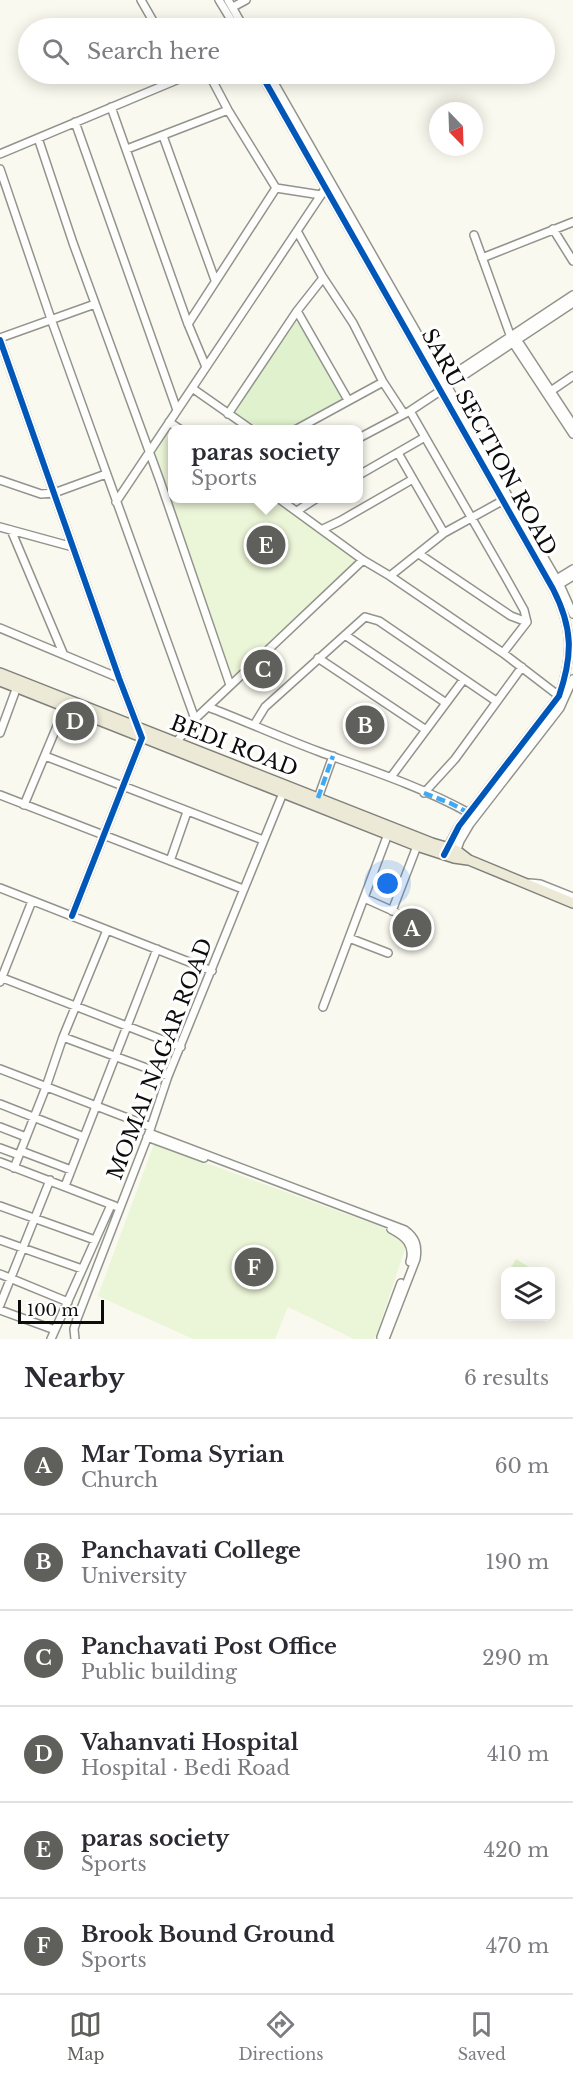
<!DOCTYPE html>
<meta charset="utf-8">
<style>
body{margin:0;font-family:"Libre Baskerville",serif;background:#f2f2f3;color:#2b2b33}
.controls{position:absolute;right:18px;bottom:18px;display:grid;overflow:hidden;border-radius:12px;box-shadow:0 3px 15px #0003}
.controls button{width:54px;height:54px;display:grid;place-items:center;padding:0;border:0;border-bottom:2px solid #e1e1e2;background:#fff;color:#2b2b33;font:30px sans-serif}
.compass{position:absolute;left:429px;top:102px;width:54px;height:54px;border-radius:50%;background:#fff;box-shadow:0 3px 15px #0003;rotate:157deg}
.scale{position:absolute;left:18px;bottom:15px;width:86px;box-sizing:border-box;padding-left:6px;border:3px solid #0c0c0c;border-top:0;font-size:16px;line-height:21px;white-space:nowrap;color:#0c0c0c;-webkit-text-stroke:4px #fff;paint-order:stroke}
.you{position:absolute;left:388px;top:884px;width:21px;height:21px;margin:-15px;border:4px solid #fff;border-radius:50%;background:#1a73e8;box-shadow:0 0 0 9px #1a73e833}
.badge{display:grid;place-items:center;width:39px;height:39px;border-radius:50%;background:#5f5f5b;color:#fff;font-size:20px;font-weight:700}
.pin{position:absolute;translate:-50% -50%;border:3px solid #fff;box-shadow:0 2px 6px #0006}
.popup{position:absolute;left:168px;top:425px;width:195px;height:78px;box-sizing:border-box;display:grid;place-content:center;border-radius:12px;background:#fff;filter:drop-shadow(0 2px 4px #0005);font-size:20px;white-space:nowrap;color:#7c7c81}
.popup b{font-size:22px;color:#2b2b33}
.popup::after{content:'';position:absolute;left:50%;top:100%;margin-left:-12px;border:12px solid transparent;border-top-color:#fff}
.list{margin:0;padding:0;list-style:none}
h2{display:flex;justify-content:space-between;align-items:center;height:78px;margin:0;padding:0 24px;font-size:26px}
h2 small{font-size:20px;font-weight:400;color:#7c7c81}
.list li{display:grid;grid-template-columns:39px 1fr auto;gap:18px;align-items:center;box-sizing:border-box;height:96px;padding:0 24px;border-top:2px solid #e1e1e2}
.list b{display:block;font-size:22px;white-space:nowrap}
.list p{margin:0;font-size:20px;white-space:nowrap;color:#7c7c81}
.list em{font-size:20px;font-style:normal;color:#7c7c81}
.icon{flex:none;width:33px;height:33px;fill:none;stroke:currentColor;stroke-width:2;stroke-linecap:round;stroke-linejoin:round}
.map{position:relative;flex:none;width:573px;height:1339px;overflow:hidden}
.search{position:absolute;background:#fff;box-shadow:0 3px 15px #0003;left:18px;right:18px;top:18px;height:66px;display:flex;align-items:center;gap:15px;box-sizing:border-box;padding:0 21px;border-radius:33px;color:#7c7c81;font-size:22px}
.sheet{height:654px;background:#fff}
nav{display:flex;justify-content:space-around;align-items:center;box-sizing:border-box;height:84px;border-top:2px solid #e1e1e2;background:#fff;font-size:16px;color:#7c7c81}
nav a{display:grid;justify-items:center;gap:3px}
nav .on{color:#5f5f5b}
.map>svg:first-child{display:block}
.grass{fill:#e0f2cd}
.pitch{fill:#ebf5d7}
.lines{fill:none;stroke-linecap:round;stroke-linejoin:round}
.minor-casing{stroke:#93938e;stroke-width:10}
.major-casing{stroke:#80807c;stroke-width:12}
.minor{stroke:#fefefd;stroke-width:7}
.major{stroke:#ece9d6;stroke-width:9}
.quiet{stroke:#3fa9f5;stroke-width:4.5;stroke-dasharray:9 4.5;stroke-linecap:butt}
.cycleway-casing{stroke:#fff;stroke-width:10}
.cycleway{stroke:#0057b8;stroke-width:6}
.labels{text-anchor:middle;stroke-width:6;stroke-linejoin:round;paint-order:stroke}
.street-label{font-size:21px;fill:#0c0c0c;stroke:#fff}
</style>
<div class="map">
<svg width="573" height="1339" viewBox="0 0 573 1339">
<rect width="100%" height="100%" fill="#faf9ef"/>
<path class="grass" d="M296,322L306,327L344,398L291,428C267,435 252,423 232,413Z
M516,1259L535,1271H509Z"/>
<path class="pitch" d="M171,428L178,429L173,430V498L279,499L300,514L329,530L360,561L233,682L155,452Z
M154,1144L409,1237L375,1339H354L288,1307L275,1339H193L98,1296Z"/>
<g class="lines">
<defs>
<path id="minor" d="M141,0L157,28
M219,0L236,28
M228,0L244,28
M233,7L246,0
M261,74L553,589C573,628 573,655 559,696L459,826L446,850
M269,74L448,387L489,463L560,585L573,614
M111,107L188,324L206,367
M75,122L177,410
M163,136L215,280
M38,138L73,243L160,481L230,685
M127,149L228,110
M0,154L191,74
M0,169L51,319L195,719
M276,188L321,195
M553,229L573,261
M297,231L322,276L353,323L383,382L404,414
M474,235L513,343L573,434
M482,258L573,222
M297,311L348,400
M188,324L276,188L228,110L209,74
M0,338L95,304
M0,340L119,678L142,738L72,916
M520,344L573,425
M440,383L573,295
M192,388L252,430
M548,393L573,376
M410,411L505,576L524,610L527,622
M228,414L297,311L323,278
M169,422L181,430
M295,430L383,382
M359,438L410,411L573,303
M398,453L444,533
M359,475L425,437
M0,480L41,494L54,493L106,474
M278,498L363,560L390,576L503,653L559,696
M116,502L327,186
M297,511L317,498
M0,527L73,547
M323,529L340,521L413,479
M11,530L63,653
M419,554L511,616L527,622
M390,576L444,533L502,501
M555,580L573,569
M557,586L573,576
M0,628L119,678
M345,635L446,703
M503,653L527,622
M318,658L426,730
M208,707C245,721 282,738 320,752C370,770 422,787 469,813
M254,725L265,707L365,617L379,621L496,701
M0,733L18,684
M174,745L195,719L363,560
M45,756L263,840
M391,777L464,679
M424,793L455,759L522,667
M0,795L243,889
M318,798L333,756
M24,805L65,707
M455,855L460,841L470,824L560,708L573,679
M170,861L187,812
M530,883L540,884L573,897
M0,888L212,971
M364,898L402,915
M392,911L417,846
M349,938L388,953
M0,977L181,1047
M0,982L32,901
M323,1007L388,834
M63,1037L168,1076
M0,1069L151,1127
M0,1104L84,1137
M0,1127L26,1137
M149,1133L405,1230C416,1238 418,1246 416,1259L385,1339
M147,1137L204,1158
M0,1148L19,1155
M21,1151L71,1170
M0,1162L115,1206
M14,1168L46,1087L63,1037L107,930
M65,1186L157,949
M0,1206L95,1240
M391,1229C405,1236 415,1245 410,1262
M0,1240L82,1269
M0,1274L68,1302
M0,1305L50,1180
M0,1310L55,1330
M381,1337L401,1283
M51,1339L111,1205
M75,1339L74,1329L77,1319L149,1133L168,1076L283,793"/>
<path id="major" d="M0,673L432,843L456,850L469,860L573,903
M0,681L417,846L454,858L468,860"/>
</defs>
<use href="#minor" class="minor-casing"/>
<use href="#major" class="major-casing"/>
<use href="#minor" class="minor"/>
<use href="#major" class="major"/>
<path class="quiet" d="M424,793L450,803L469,813
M318,798L333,756"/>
<defs>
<path id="cycleway" d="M261,74L553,589C573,628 573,655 559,696L459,826L444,855
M0,340L119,678L142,738L72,916"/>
</defs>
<use href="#cycleway" class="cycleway-casing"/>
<use href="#cycleway" class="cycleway"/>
</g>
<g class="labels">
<g class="street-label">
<text transform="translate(489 442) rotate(61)" y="7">SARU SECTION ROAD</text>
<text transform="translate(234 746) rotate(21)" y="7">BEDI ROAD</text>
<text transform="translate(160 1059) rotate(-69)" y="7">MOMAI NAGAR ROAD</text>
</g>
</g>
</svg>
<div class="controls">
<button><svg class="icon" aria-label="layers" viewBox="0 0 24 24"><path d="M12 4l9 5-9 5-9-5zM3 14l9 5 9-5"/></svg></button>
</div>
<svg class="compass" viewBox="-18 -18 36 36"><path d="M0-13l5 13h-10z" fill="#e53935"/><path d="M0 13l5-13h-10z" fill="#7c7c81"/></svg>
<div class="scale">100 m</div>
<div class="you"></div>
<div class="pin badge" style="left:412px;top:928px">A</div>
<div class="pin badge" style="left:365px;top:725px">B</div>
<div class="pin badge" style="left:263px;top:669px">C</div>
<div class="pin badge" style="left:75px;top:721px">D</div>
<div class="pin badge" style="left:266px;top:545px">E</div>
<div class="popup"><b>paras society</b>Sports</div>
<div class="pin badge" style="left:254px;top:1267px">F</div>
<div class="search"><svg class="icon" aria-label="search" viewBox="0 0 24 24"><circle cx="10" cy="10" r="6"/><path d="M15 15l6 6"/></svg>Search here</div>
</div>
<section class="sheet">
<h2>Nearby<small>6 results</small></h2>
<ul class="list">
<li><span class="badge">A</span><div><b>Mar Toma Syrian</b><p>Church</p></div><em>60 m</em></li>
<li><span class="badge">B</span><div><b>Panchavati College</b><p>University</p></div><em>190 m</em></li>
<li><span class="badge">C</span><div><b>Panchavati Post Office</b><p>Public building</p></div><em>290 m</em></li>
<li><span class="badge">D</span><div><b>Vahanvati Hospital</b><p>Hospital · Bedi Road</p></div><em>410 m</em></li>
<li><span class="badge">E</span><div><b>paras society</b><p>Sports</p></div><em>420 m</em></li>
<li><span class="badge">F</span><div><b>Brook Bound Ground</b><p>Sports</p></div><em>470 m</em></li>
</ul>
</section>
<nav>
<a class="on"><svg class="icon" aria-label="map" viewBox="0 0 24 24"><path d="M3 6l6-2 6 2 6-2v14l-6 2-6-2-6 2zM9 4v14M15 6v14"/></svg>Map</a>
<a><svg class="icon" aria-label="directions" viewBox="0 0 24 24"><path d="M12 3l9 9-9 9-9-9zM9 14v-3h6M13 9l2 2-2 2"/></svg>Directions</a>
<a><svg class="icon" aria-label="saved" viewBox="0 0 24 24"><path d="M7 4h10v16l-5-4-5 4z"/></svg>Saved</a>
</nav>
